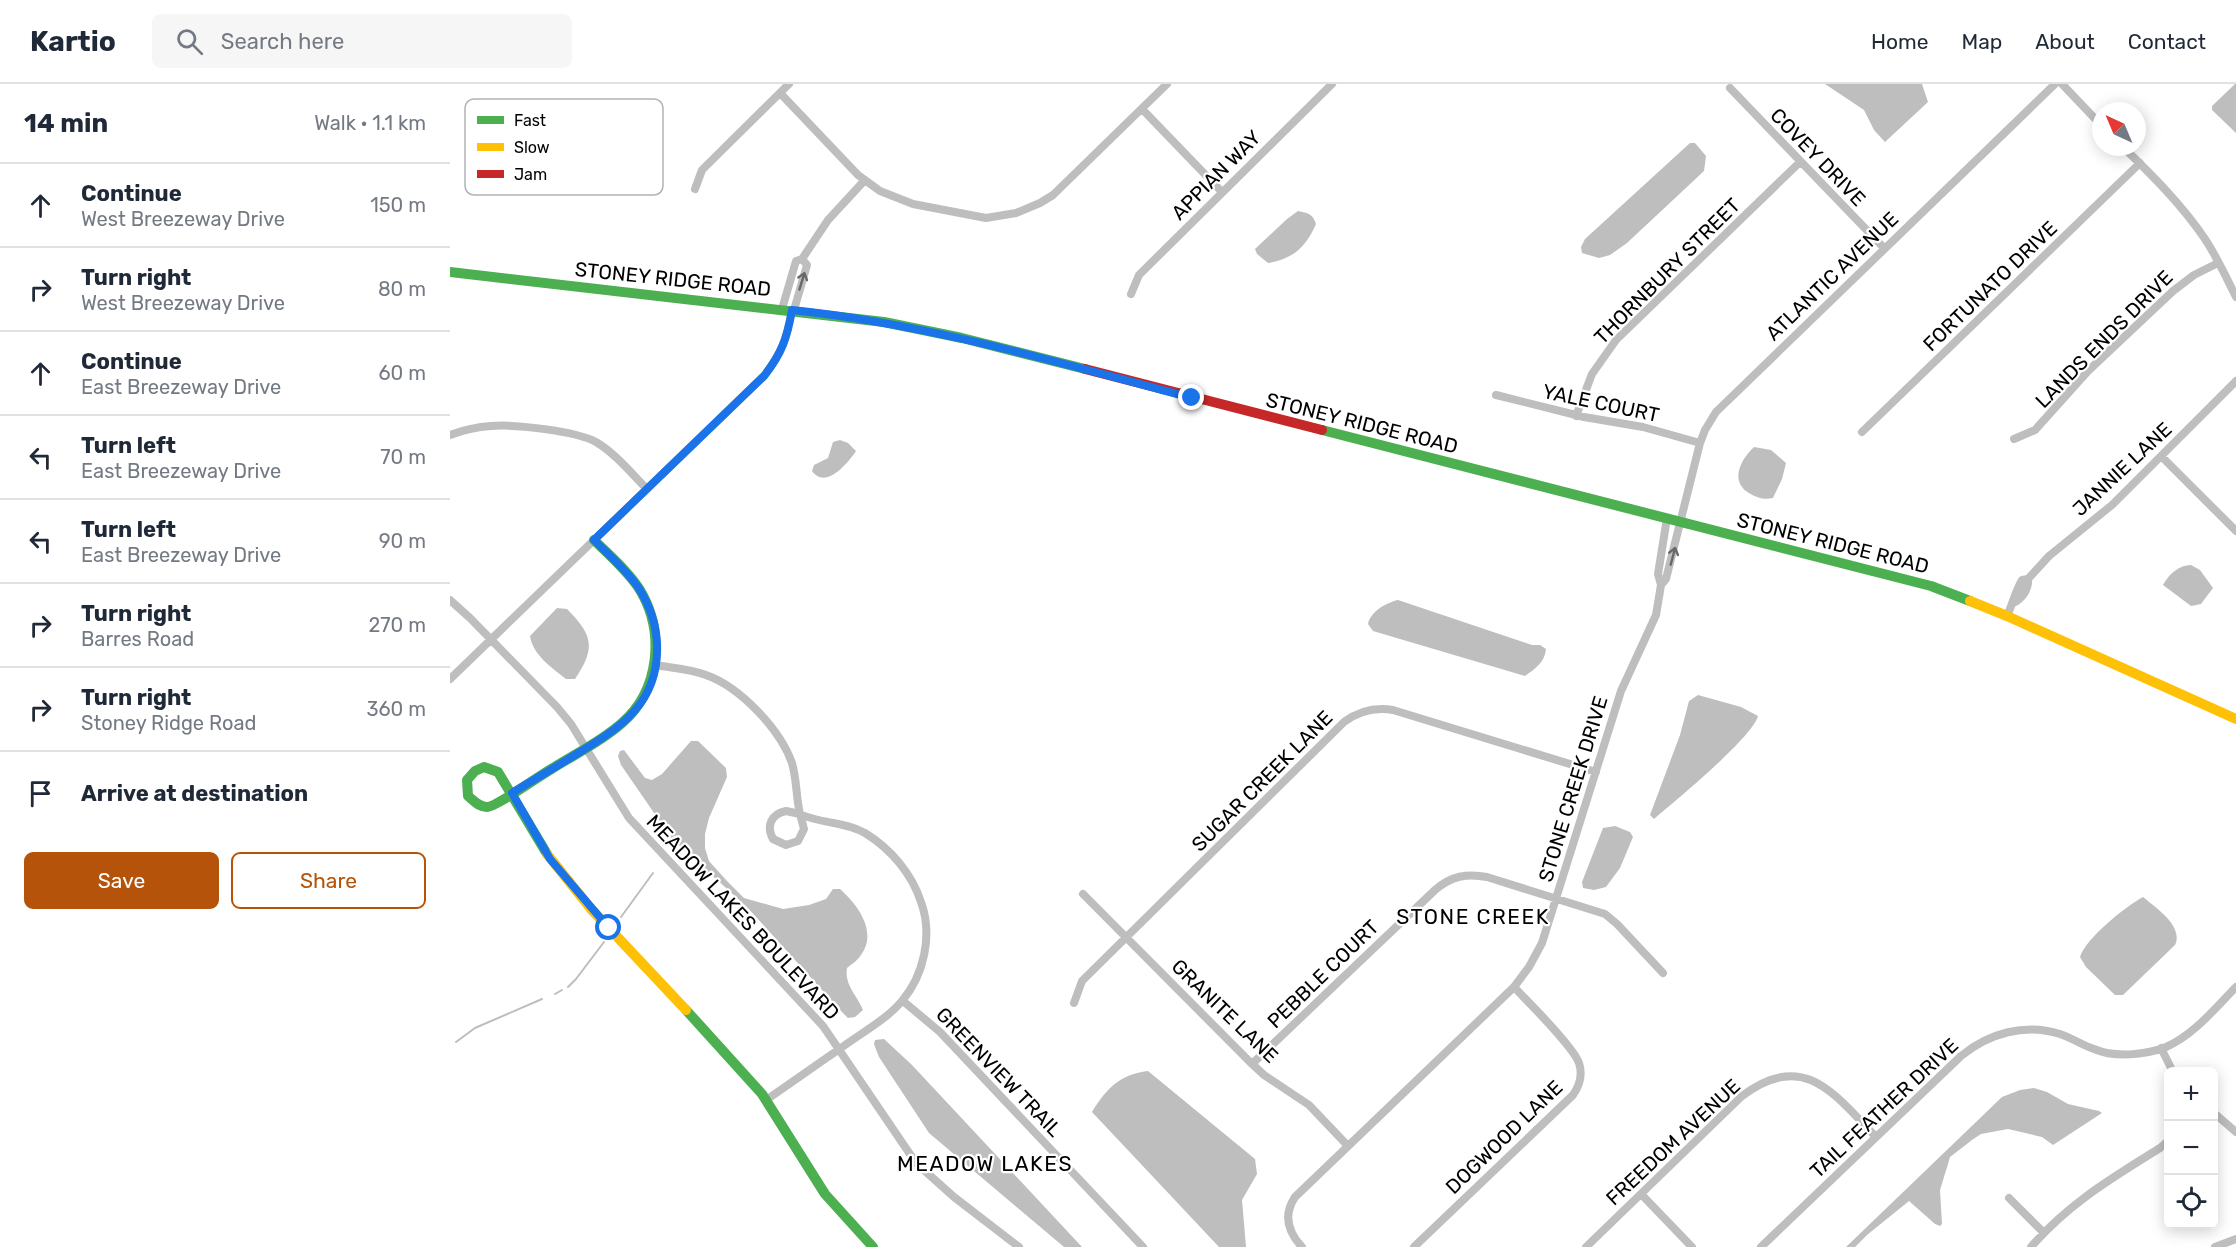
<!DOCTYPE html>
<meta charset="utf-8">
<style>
body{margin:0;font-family:Rubik,sans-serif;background:#f6f6f7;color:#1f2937}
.controls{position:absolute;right:18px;bottom:18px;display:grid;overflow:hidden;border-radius:9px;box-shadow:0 3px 15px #0003}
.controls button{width:54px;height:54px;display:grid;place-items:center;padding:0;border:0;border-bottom:2px solid #e0e1e3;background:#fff;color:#1f2937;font:30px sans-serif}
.compass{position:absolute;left:1642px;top:18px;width:54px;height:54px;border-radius:50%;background:#fff;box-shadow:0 3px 15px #0003;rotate:316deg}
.stop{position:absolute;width:18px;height:18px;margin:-14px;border:4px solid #1a73e8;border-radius:50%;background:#fff}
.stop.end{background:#1a73e8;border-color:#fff;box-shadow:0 2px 6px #0008}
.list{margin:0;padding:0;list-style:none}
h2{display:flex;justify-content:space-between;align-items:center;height:78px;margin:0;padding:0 24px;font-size:26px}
h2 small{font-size:20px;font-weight:400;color:#747a83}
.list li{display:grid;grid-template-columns:39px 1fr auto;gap:18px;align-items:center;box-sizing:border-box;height:84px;padding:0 24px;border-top:2px solid #e0e1e3}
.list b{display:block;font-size:22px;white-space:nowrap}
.list p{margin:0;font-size:20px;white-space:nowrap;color:#747a83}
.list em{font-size:20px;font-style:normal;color:#747a83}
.actions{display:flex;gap:12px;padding:18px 24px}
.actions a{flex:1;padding:14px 0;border:2px solid #b45309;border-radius:9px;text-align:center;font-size:21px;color:#b45309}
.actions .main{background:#b45309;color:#fff}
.icon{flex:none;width:33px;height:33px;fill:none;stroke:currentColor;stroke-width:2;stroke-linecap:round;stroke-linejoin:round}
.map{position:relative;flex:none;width:1786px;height:1163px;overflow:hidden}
header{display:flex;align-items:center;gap:36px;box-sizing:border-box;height:84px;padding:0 30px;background:#fff;border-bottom:2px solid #e0e1e3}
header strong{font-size:28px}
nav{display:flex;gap:33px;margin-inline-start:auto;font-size:21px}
.search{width:420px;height:54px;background:#f6f6f7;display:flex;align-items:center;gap:15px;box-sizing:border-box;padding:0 21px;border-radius:9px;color:#747a83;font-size:22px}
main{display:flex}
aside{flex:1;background:#fff}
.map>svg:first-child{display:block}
.water{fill:#bebebe}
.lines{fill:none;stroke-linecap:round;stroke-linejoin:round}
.stream{stroke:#bebebe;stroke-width:2}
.street{stroke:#bebebe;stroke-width:8}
.fast{stroke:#4caf50;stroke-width:10}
.slow{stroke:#ffc107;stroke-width:10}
.jam{stroke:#c62828;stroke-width:10}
.oneway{stroke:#686868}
.route{stroke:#1a73e8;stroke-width:8}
.labels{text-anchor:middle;stroke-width:4.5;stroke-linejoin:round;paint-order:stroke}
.street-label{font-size:20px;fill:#000;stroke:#fff}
.neighbourhood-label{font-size:21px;letter-spacing:1.5px;fill:#000;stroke:#fff}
.key{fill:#fff;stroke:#b2b2b2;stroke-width:1.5}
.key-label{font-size:16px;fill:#000}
</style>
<header>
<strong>Kartio</strong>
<div class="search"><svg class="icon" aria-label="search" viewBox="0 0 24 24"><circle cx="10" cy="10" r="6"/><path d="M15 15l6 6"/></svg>Search here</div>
<nav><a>Home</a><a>Map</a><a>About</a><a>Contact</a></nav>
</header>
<main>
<aside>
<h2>14 min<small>Walk · 1.1 km</small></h2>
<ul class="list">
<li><svg class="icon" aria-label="ahead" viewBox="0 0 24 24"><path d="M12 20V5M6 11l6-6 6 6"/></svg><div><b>Continue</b><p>West Breezeway Drive</p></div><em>150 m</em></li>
<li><svg class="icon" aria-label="right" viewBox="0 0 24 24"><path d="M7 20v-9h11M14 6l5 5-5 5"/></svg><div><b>Turn right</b><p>West Breezeway Drive</p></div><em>80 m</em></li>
<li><svg class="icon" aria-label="ahead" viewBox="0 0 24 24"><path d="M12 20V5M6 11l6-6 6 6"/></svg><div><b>Continue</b><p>East Breezeway Drive</p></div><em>60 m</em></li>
<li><svg class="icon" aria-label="left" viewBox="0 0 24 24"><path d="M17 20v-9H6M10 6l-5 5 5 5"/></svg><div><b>Turn left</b><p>East Breezeway Drive</p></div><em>70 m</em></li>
<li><svg class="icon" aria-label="left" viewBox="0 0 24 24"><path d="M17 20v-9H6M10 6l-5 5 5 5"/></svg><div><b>Turn left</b><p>East Breezeway Drive</p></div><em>90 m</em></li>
<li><svg class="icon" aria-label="right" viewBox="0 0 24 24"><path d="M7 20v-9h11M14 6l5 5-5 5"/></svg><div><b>Turn right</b><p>Barres Road</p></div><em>270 m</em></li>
<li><svg class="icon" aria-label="right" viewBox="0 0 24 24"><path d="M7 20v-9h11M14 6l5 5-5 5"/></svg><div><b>Turn right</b><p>Stoney Ridge Road</p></div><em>360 m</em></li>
<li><svg class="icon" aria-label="arrive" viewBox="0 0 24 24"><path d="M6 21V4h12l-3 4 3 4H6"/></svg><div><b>Arrive at destination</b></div></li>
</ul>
<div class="actions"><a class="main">Save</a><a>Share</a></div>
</aside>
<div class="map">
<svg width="1786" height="1163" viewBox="0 0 1786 1163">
<rect width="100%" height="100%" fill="#fff"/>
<path class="water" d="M1375,0H1472L1478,18L1435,58L1424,46L1414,26Z
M1785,0H1786V49L1762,26V22Z
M1240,59H1245L1256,72L1254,87L1177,159L1160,171L1149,174L1132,169L1131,163L1135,155Z
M848,127C858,129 863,130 866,140C856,163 843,175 818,179L807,170L805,165L837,135Z
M390,356L398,359L406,367L404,370C395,382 375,405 362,387L364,381L378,374L383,358Z
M1304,363L1321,366L1336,379L1332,395L1323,414C1314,416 1307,414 1299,409C1279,397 1291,375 1304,363Z
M1741,481L1750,486L1763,504L1751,520L1741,522L1713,501C1719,490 1729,481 1741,481Z
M948,516L1082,561H1090L1096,565C1095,578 1085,585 1075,592L923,547L918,540C921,527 936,519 948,516Z
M107,524L117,525C143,551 146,564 125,595H116C101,583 83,571 80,552Z
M1248,611L1291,623L1308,632C1302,654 1225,717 1204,735L1200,731L1230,651L1239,617Z
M241,657H248L276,684L277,693L259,734L255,750V764L259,777L277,797L294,814L333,825L359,821L376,815L383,805H390C408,821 428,848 411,871C408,876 402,880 397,884C394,901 407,911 413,926L405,933L398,934L391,927L297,823L222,755L171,681L168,672L170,667L174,666L195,694L202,696L212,690Z
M1165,742L1180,748L1183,753L1170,784L1156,803L1144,806L1133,804L1132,798L1153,744Z
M1693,813C1706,824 1734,842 1725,861L1673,911H1665L1636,883L1630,873C1636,854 1675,823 1693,813Z
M434,955L462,981L632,1163H614L479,1049L429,973L424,960L425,956Z
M698,987L805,1075L807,1090L792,1116L796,1163H769L642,1028C656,1005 670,990 698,987Z
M1584,1004L1597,1008L1618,1020L1649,1027L1652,1029L1603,1061L1592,1053L1558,1045L1531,1050L1522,1056L1500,1073L1498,1080L1490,1106L1492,1140L1490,1142L1485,1140L1459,1117L1417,1151L1405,1163H1396L1552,1013L1570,1006Z"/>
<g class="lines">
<path class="stream" d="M171,833L203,789
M118,903L126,895L154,858
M105,910L112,906
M6,958L25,944L92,915"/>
<path class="street" d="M1612,0L1651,41
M1280,4L1434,164
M330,9L408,91L430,107L463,120L536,134L566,129L590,119L603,111L717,0
M692,25L772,108
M1673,63C1702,91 1732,121 1755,155C1767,173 1776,193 1786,213
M245,105L252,86L339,0
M352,175L378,136L414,97
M681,210L689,191L882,0
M332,225L346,177L352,175L357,181L344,226
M1046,311L1134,333L1193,343L1250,359
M1126,332L1142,290L1166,256L1350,78
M1412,348L1690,79
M0,351C13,346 26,343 41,342C64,340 126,347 146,358C166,370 181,389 197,405
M1564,355L1585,346L1638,287L1723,207L1744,191L1768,179
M1711,372L1786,447
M1217,434L1208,490L1211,501L1216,495L1250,359L1255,346L1266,328L1605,0
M0,516L20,534L107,623L121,640L179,734L373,942L466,1079L504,1113L569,1163
M1563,519C1572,515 1579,505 1578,495
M1557,532C1563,519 1565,508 1572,496L1578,495L1599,472L1662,421L1786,297
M205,581C222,584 240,585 256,591C290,603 330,645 342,679C347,696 346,714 350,730C371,740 394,737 415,749C441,765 462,790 471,818C483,851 474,891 452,917C436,936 411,949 391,964C366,981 341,999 316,1016
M0,595L314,292C332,269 337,254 342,226
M336,727L350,730L354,745L348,757L336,761L323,755C316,742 321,730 336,727Z
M633,810L800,978L814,991L859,1021L898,1062
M453,917L490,948L693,1163
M624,919L632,897L894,638C909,627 925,623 943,626L1146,688
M1711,964L1723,988
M802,980L985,806C1001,792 1017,789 1037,793L1155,830L1167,840L1213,889
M1764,1029L1786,1048
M1191,1110L1242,1163
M1559,1114L1594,1149
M852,1163C838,1148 833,1131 845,1113L1064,903L1079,883L1092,859L1171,607L1206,531L1211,501
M964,1163L1123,1011C1130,1001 1133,991 1129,979C1123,962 1078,918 1064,903
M1136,1163L1292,1012C1354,965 1384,1010 1426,1053
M1311,1163L1511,972C1539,949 1575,939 1610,950C1622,954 1632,961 1644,965C1665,974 1695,971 1716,963C1744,951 1765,924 1786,903
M1581,1163C1619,1119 1662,1094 1710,1064L1718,1057
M1765,1163L1786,1155"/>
<path class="fast" d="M0,188L434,238L512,254L635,285
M872,346L1481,502L1520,517
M97,770L48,688L34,683L25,687L17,696L18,712C24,717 29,723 37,723C46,723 92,690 103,684C127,669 152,657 172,639C210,606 215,548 190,506C178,487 160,472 144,456
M236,926L312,1010L375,1110L423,1163"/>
<path class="slow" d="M1520,517L1557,532L1786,635
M97,770L141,825L236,926"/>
<path class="jam" d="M635,285L872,346"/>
</g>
<defs><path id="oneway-shaft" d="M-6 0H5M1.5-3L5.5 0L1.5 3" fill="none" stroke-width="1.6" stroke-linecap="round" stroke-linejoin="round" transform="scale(1.5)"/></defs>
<g class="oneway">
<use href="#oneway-shaft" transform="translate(352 197) rotate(-73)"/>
<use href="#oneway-shaft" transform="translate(1223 472) rotate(-75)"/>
</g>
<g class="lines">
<path class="route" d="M159,844L100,775L62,709C83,696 104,684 125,671C170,644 210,619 207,559C206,539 199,520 188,503C176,486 159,471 144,456L314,292C332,269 337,254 342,226C478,240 610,279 742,314"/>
</g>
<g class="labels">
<g class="street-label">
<text transform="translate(1368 73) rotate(46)" y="7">COVEY DRIVE</text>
<text transform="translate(766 91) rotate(-45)" y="7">APPIAN WAY</text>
<text transform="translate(1217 187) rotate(-45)" y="7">THORNBURY STREET</text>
<text transform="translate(1382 192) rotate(-44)" y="7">ATLANTIC AVENUE</text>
<text transform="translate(223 195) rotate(6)" y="7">STONEY RIDGE ROAD</text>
<text transform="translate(1540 202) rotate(-44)" y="7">FORTUNATO DRIVE</text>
<text transform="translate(1654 255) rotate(-45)" y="7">LANDS ENDS DRIVE</text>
<text transform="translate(1151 319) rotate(12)" y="7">YALE COURT</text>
<text transform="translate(912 339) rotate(14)" y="7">STONEY RIDGE ROAD</text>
<text transform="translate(1672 385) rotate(-43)" y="7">JANNIE LANE</text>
<text transform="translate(1383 459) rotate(14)" y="7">STONEY RIDGE ROAD</text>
<text transform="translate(812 697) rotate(-45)" y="7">SUGAR CREEK LANE</text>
<text transform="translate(1123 705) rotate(-73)" y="7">STONE CREEK DRIVE</text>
<text transform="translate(293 833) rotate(47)" y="7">MEADOW LAKES BOULEVARD</text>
<text transform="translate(873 890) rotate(-44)" y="7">PEBBLE COURT</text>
<text transform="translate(775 927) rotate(44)" y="7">GRANITE LANE</text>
<text transform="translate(549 988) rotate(46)" y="7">GREENVIEW TRAIL</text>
<text transform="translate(1434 1024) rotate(-43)" y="7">TAIL FEATHER DRIVE</text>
<text transform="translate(1054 1053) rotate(-44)" y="7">DOGWOOD LANE</text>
<text transform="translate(1223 1058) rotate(-43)" y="7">FREEDOM AVENUE</text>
</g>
<g class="neighbourhood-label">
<text x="1023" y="840">STONE CREEK</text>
<text x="535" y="1087">MEADOW LAKES</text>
</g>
</g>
<rect x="15" y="15" width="198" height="96" rx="9" class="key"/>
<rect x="27" y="32" width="27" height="8" fill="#4caf50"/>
<rect x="27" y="59" width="27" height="8" fill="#ffc107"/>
<rect x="27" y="86" width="27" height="8" fill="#c62828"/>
<g class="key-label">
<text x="64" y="42">Fast</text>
<text x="64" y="69">Slow</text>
<text x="64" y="96">Jam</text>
</g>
</svg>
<div class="controls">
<button>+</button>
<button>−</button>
<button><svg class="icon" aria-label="locate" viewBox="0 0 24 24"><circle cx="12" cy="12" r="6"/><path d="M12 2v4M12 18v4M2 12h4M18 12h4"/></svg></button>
</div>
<svg class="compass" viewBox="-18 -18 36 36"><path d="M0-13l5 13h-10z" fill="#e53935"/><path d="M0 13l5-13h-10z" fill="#747a83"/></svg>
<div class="stop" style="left:159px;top:844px"></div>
<div class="stop end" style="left:742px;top:314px"></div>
</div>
</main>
